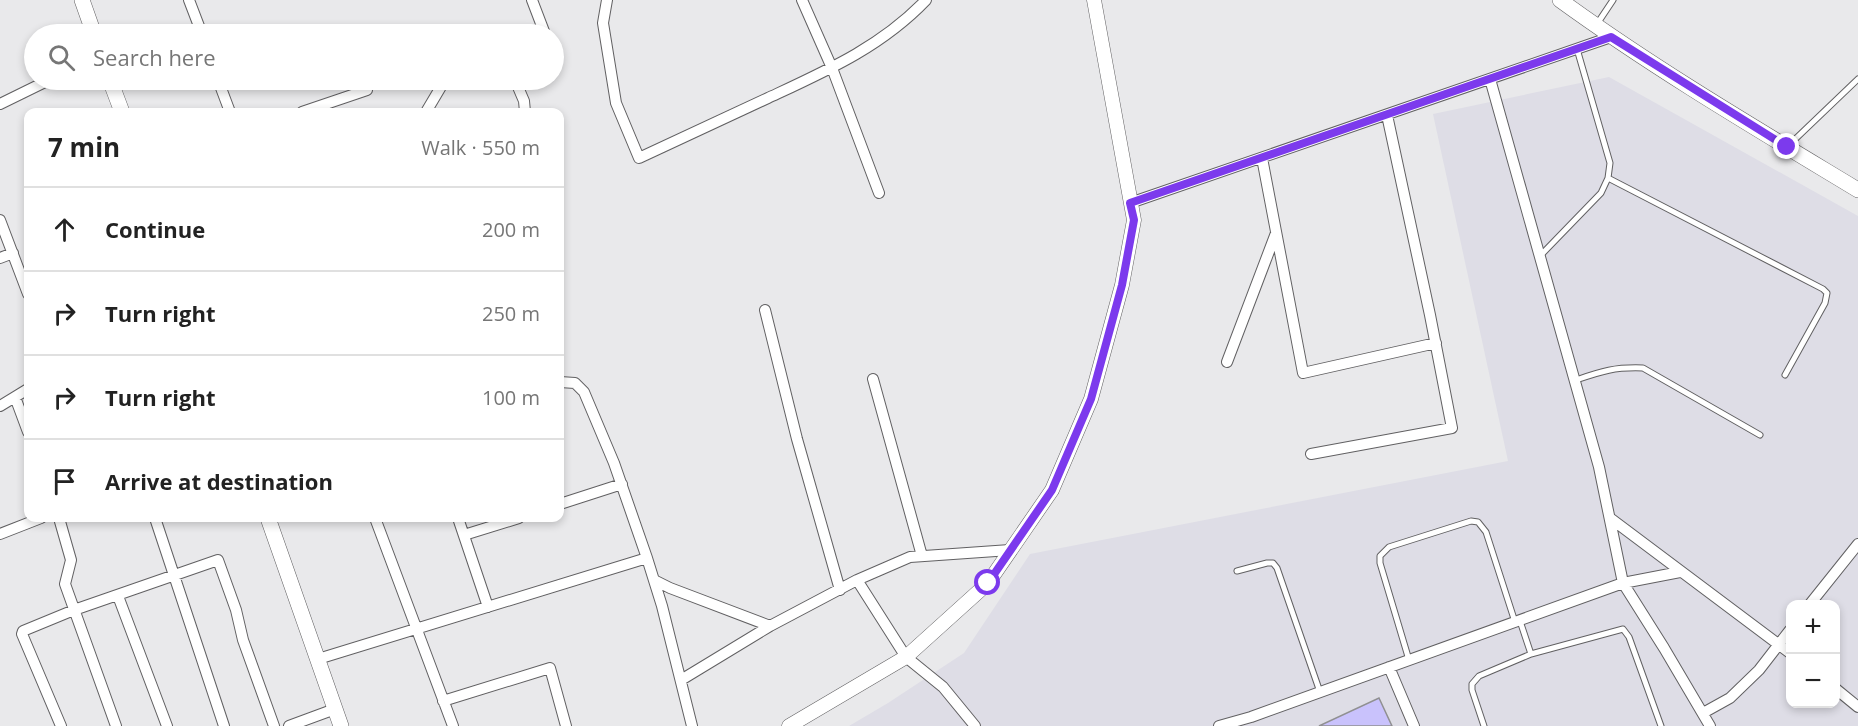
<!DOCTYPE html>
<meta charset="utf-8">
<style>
body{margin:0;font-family:"Open Sans",sans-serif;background:#f6f6f6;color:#222}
.controls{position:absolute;right:18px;bottom:18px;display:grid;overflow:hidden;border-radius:12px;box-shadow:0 3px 9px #0003}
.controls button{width:54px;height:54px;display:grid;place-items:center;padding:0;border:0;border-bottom:2px solid #e0e0e0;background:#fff;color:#222;font:30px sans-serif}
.stop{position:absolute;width:18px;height:18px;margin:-14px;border:4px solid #7c3aed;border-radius:50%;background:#fff}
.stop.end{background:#7c3aed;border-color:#fff;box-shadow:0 2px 6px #0008}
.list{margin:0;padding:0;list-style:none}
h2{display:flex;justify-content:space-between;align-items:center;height:78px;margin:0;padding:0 24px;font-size:26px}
h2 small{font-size:20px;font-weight:400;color:#767676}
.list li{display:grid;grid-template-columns:39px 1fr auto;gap:18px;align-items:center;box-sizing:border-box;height:84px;padding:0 24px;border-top:2px solid #e0e0e0}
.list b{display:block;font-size:22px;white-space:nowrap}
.list em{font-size:20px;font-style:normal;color:#767676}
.icon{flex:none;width:33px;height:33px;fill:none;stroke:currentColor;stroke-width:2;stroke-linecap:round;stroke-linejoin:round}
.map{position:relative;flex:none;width:1858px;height:726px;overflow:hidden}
.search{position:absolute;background:#fff;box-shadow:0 3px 9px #0003;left:24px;top:24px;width:540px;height:66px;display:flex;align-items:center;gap:15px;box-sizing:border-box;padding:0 21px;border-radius:33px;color:#767676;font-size:22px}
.panel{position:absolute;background:#fff;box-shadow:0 3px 9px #0003;left:24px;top:108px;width:540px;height:414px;border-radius:12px}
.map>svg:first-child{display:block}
.built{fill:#dedde6;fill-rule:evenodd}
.building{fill:#c9c2fc;stroke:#909091;stroke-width:1.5}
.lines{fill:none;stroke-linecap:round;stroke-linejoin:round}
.service-casing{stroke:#616062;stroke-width:7}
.minor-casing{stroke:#616062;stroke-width:12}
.tertiary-casing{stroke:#616062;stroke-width:15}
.secondary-casing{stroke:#616062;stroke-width:16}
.service{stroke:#fff;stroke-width:5}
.minor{stroke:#fff;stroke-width:10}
.tertiary{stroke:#fff;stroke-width:14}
.secondary{stroke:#fff;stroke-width:15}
.route{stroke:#7c3aed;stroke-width:8}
</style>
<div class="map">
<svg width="1858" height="726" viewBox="0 0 1858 726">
<rect width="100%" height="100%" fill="#e9e9eb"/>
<path class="built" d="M1609,77L1858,216V726H849L888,703L964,653L1030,554L1508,461L1433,114ZM1790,604H1836V704H1790Z"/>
<path class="building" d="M1379,698L1392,726H1319Z"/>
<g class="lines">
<defs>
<path id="service" d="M1597,24L1613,0
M1788,146L1858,79
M1608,178L1823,289L1827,293L1825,303L1785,375
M1540,256L1601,193L1608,178L1610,163L1577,49
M1576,380C1602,371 1615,367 1643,368L1760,435
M1237,571L1267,563H1273L1277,568L1320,692
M1531,654L1623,629L1629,637L1661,726
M1409,660L1380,563V556L1389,547L1471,521L1478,522L1486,532L1515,622
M1484,726L1472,690V684L1479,676L1531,654L1520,621"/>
<path id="minor" d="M189,0L202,34
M532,0L545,34
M607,0L603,23L616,103L639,158C682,138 725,118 768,98C826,71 881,47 926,0
M802,0L832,68L879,193
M1490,79L1599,467L1623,583L1664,648L1710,726
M218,80L230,112
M515,80L524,101L525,112
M0,104L49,80
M302,112L367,90
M426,112L442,85L451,80
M1262,158L1303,373L1436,343
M1130,203L1611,37
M0,220L28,294
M0,258L13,253
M765,310L797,439L840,590
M1227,362L1276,233
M873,379L922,556
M560,382L575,383L584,392L614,463L647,558L662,606L692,726
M15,397L28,432
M0,406L28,389
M1311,454L1452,428L1430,315L1387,115
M560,504L622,484
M59,518L71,560L65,584L116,726
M155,518L224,726
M375,518L453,726
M458,518L488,607
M1610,518L1790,653
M0,534L41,518
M464,535L519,518
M654,580L670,588L770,626
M857,580L906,657L943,687L975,726
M118,596L167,726
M1810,604L1858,544
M318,659L647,558
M1389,667L1414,726
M681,680L770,626L857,580L910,557L1010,550
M1836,689L1858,707
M443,701L550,668L566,726
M1703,713L1730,698L1759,670L1790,630
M61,726L22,634L23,631L74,610L218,560L236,610L243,640L274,726
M289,726L335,709
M1219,726L1251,717L1623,583L1680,572"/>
<path id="tertiary" d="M789,726L906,657L988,583L1052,490L1091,399L1122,285L1134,220L1094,0"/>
<path id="secondary" d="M82,0L94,34
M1560,0C1655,69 1757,129 1858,190
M110,80L122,112
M268,518L341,726"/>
</defs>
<use href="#service" class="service-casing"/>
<use href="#minor" class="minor-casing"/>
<use href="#tertiary" class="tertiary-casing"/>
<use href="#secondary" class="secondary-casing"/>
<use href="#service" class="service"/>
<use href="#minor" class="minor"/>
<use href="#tertiary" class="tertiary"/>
<use href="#secondary" class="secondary"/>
</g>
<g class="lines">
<path class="route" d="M988,583L1052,490L1091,399L1122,285L1134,220L1130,203L1611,37L1787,147"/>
</g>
</svg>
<div class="controls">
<button>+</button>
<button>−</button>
</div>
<div class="stop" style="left:988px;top:583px"></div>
<div class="stop end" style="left:1787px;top:147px"></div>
<div class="search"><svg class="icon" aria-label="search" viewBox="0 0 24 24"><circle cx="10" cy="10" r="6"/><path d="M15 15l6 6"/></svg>Search here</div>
<section class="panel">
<h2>7 min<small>Walk · 550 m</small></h2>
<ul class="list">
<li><svg class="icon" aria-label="ahead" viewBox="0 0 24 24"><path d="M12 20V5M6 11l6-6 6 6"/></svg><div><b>Continue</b></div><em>200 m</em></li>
<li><svg class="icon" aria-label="right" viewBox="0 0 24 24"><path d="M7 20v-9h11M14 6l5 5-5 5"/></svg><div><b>Turn right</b></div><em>250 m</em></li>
<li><svg class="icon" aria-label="right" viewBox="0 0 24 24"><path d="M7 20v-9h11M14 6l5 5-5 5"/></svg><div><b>Turn right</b></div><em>100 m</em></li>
<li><svg class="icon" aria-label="arrive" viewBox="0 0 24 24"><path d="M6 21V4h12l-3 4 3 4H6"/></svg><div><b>Arrive at destination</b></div></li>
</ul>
</section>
</div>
